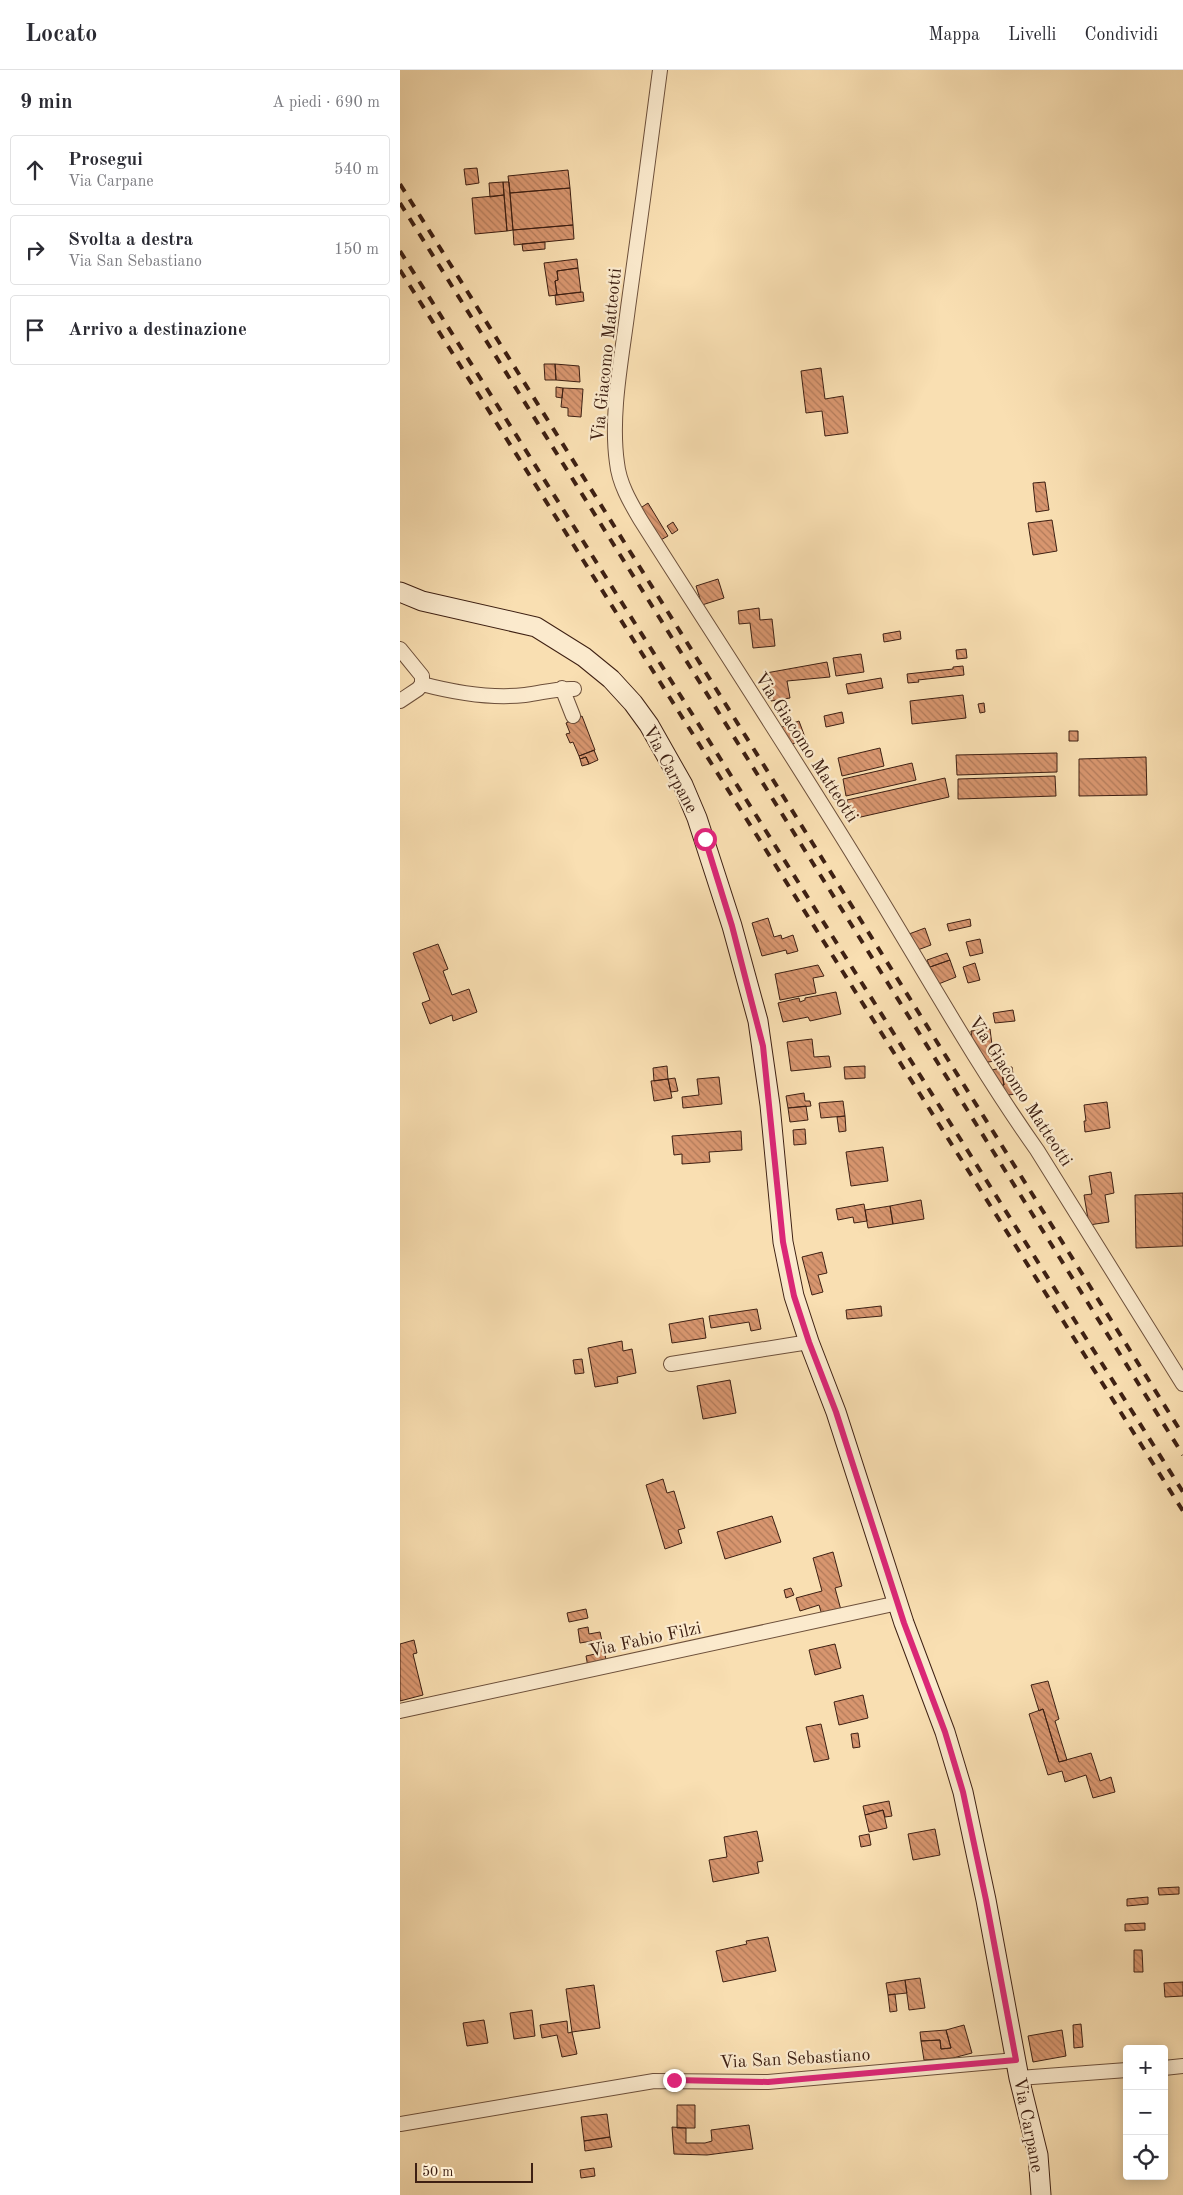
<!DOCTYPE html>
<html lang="it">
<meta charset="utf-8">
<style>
body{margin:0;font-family:"Old Standard TT",serif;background:#f2f2f3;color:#2b2b33}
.controls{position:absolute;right:15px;bottom:15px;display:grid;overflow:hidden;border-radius:5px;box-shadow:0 2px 12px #0003}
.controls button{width:45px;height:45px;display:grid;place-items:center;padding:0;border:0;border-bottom:1px solid #e1e1e2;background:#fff;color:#2b2b33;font:25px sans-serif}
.scale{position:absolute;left:15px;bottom:12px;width:118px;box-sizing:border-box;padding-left:5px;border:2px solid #3e2013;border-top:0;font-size:14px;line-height:18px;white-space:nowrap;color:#3e2013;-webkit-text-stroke:4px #fbeacd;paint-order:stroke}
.stop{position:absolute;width:15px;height:15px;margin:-11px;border:4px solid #db2777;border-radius:50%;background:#fff}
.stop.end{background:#db2777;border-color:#fff;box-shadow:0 1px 5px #0008}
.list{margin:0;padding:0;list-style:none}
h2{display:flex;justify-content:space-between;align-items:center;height:65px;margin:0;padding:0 20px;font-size:21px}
h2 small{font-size:16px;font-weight:400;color:#7c7c81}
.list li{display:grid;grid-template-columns:32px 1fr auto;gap:15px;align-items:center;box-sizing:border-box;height:70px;margin:0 10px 10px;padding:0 10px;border:1px solid #e1e1e2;border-radius:5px}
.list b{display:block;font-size:19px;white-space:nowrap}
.list p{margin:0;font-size:16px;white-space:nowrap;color:#7c7c81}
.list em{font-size:16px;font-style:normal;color:#7c7c81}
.icon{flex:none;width:28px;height:28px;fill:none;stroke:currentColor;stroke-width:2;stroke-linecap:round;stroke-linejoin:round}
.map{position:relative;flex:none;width:783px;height:2125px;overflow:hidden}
header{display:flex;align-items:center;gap:30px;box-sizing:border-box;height:70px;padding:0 25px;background:#fff;border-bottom:1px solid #e1e1e2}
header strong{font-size:24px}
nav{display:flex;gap:28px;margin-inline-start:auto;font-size:18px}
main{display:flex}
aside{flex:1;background:#fff}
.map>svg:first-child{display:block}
.building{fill:url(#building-back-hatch);stroke:#3e2013}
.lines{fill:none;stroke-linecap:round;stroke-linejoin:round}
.street-casing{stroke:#6d503b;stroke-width:16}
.secondary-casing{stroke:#3e2013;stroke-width:21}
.street{stroke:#fbeacd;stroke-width:14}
.secondary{stroke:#fbeacd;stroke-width:19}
.rail{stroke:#3e2013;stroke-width:4;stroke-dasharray:9 9;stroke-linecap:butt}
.route{stroke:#db2777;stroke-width:6}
.labels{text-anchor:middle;stroke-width:4.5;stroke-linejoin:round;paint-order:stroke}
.street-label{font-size:18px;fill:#3e2013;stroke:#fbeacd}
</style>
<header>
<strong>Locato</strong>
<nav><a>Mappa</a><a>Livelli</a><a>Condividi</a></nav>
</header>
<main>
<aside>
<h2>9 min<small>A piedi · 690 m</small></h2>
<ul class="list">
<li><svg class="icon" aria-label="ahead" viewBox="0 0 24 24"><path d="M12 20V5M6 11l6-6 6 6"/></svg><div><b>Prosegui</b><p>Via Carpane</p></div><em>540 m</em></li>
<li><svg class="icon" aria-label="right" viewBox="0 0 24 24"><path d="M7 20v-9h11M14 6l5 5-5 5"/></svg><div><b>Svolta a destra</b><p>Via San Sebastiano</p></div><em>150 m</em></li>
<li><svg class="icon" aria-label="arrive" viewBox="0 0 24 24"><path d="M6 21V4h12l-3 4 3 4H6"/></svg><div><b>Arrivo a destinazione</b></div></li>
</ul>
</aside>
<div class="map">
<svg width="783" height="2125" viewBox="0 0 783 2125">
<defs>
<pattern id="building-back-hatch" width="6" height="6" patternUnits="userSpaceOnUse" patternTransform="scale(1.25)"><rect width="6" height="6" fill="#d8966f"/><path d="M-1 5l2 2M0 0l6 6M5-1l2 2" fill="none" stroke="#b17a5a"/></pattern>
</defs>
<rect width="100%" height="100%" fill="#f9dfb2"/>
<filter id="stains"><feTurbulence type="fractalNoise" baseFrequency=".004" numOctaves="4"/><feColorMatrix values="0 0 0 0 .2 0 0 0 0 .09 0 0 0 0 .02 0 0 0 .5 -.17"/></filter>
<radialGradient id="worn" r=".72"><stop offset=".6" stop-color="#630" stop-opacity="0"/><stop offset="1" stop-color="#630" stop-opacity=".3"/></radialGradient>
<path class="building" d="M77,98L79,113L66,115L64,99Z
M168,100L170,118L110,123L108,106Z
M103,112H109L113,160L107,161Z
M103,112L104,125L90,127L89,113Z
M170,118L173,155L113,160L110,123Z
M104,125L107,161L75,164L72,128Z
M173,155L174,169L114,175L113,160Z
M145,172V179L123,181L122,174Z
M177,189L178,198L157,201L158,210L155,211L157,225L149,226L144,193Z
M178,198L181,222L157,225L155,211L158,210L157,201Z
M183,222L184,231L156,235L155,225Z
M144,294H155L156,310H145Z
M155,294L179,296L180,312L156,310Z
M421,298L425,329L443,326L448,363L425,366L422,341L406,343L401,301Z
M156,317L163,318L162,328L156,327Z
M163,318L183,319L181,347L168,346V338L161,337Z
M645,412L649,440L636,442L633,413Z
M248,433L268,466L257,472L239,439Z
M652,450L657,481L633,485L628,453Z
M273,452L278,460L272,464L267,456Z
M318,509L324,528L302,535L296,516Z
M359,538L360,550L372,549L375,576L353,578L350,553L339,554L338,541Z
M500,561L501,569L484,572L483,564Z
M566,579L567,588L557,589L556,580Z
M461,584L464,602L436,606L433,588Z
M427,592L430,607L387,611L390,628L371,631L366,603Z
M563,596L564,605L518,610L519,612L508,613L507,604L553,599V597Z
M481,608L483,618L448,624L446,614Z
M563,625L566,648L512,654L510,631Z
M584,633L585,642L580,643L578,634Z
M442,642L444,653L426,657L424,646Z
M182,646L195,680L179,686L173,672L170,673L166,664L170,663L166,653Z
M399,651L406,670L388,675L382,657Z
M669,661H678V671H669Z
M480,678L484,696L442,706L438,688Z
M194,680L198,690L189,694L186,687L180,689L179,686Z
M657,683V702L557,705L556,685Z
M186,687L189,694L182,696L180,689Z
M746,687L747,725L679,726V689Z
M512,693L516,710L446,726L443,709Z
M655,706L656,726L558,729V709Z
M545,708L549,727L452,749L447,730Z
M368,848L374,867L381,865L382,869L393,865L398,881L387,884L386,880L362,886L352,853Z
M570,849L571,856L549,861L547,854Z
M525,858L531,875L515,881L509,864Z
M580,869L583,883L570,886L566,872Z
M38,874L48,899L43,901L52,925L69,919L77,942L53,951L52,945L30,954L22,933L30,930L13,883Z
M547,883L550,890L530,897L527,890Z
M550,890L556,907L536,915L530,897Z
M575,893L580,910L568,913L563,897Z
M418,895L424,906L413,908L416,923L380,930L375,904Z
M436,922L441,944L410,951L408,947L383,952L378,933L399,928L400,932L405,930V928Z
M613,940L615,951L595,953L593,943Z
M590,959L594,991L583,993L582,983L574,984L571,961Z
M412,969L414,987L429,986L431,997L391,1001L387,972Z
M267,996L268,1009L254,1011L253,998Z
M465,996V1008L445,1009L444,997Z
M612,997L616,1024L600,1026L598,1016L604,1015L601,998Z
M601,998L604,1015L598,1016L597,1007H593L592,1000Z
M319,1007L322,1034L283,1038L282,1027L299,1025L297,1009Z
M275,1008L278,1021L271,1022L268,1009Z
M268,1009L272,1028L254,1031L251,1011Z
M404,1023L405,1031H410L411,1036L388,1038L386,1026Z
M443,1031L445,1046L421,1048L419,1033Z
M707,1032L710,1058L685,1062L684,1051H686L684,1035Z
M406,1036L408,1050L390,1052L388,1038Z
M445,1046L446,1061L439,1062L437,1047Z
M405,1059L406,1074L394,1075L393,1060Z
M341,1061L342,1080L309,1082L310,1092L282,1094V1084L274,1085L272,1066Z
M483,1077L488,1111L451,1116L446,1082Z
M711,1102L714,1123L705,1125L709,1152L689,1155L684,1125L692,1124L689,1106Z
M783,1123V1176L736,1178L735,1125Z
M521,1130L524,1149L493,1154L490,1136Z
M464,1134L467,1151L454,1153L453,1147L438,1150L436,1139Z
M490,1136L493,1154L468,1158L465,1140Z
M422,1182L427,1203L418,1205L423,1222L412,1225L402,1187Z
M481,1236L482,1246L447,1249L446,1240Z
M357,1239L361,1259L351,1261L349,1252L311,1258L309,1246Z
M303,1248L306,1268L272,1273L269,1254Z
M222,1271L223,1281L232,1279L236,1303L217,1307L218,1313L195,1317L188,1278Z
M182,1289L184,1303L175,1304L173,1290Z
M330,1310L336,1343L303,1349L297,1316Z
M263,1409L267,1423L274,1421L285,1458L278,1460L282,1473L265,1479L246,1415Z
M372,1446L381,1472L325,1489L317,1462Z
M433,1482L442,1516L435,1518L441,1540L422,1545L419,1535L400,1541L396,1528L422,1521L413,1488Z
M391,1518L394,1525L386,1528L384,1520Z
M186,1539L188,1548L169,1552L167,1543Z
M188,1557L189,1564L200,1562L207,1594L188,1597L186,1586L195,1584L192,1571L180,1573L178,1559Z
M14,1570L17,1583L13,1584L23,1625L0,1631V1574Z
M435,1574L441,1598L415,1605L409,1580Z
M648,1611L659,1649L655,1651L667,1690L659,1692L643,1639L639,1641L631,1615Z
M463,1625L468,1648L439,1655L434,1632Z
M643,1639L659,1692L691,1683L700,1711L711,1707L715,1722L693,1728L686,1705L665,1712L662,1701L648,1705L629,1644Z
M421,1654L429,1689L414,1692L406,1657Z
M458,1663L460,1677L453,1678L451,1664Z
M489,1731L492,1746L485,1747L483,1740L465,1745L463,1736Z
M483,1740L487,1758L469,1762L465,1745Z
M535,1759L540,1785L513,1790L508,1764Z
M357,1761L363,1791L357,1792L359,1803L313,1812L309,1790L327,1787L324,1767Z
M469,1764L471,1775L461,1777L459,1766Z
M779,1817V1824L759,1825L758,1818Z
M748,1827V1834L727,1836V1829Z
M745,1853V1860L725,1861V1854Z
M368,1867L376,1901L323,1912L316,1881L347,1874L346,1871Z
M734,1880H742L743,1902H734Z
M520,1908L525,1938L509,1940L505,1910Z
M505,1910L507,1923L488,1925L486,1913Z
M783,1912V1926L765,1927L764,1913Z
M194,1915L200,1958L172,1962L166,1919Z
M495,1924L497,1941L490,1942L488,1925Z
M132,1940L135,1966L114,1969L110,1943Z
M84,1950L88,1973L67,1976L63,1953Z
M167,1951L168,1963L172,1962L177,1984L162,1987L157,1965L142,1968L140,1955Z
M681,1954L683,1977L674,1978L673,1955Z
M564,1955L572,1983L553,1988L524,1990L521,1971L540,1970L541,1979L551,1978L546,1960Z
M546,1960L551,1978L541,1979L540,1970L521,1971L520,1962Z
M662,1960L666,1986L633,1992L628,1966Z
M277,2035H295V2058H277Z
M207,2044L210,2067L184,2071L181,2047Z
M349,2055L353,2079L307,2085L274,2084L272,2057L286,2058V2073H305L312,2071L311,2060Z
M210,2067L212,2077L185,2081L184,2071Z
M194,2098L195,2106L181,2108L180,2100Z"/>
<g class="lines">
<defs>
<path id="street" d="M260,0C250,79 239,159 228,238C222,287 210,344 217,393C219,413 230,432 240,449C313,564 388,678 459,794C518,889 572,988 637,1080L783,1314
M0,579L22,606V614
M22,614C56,623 90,629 125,625C142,623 157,618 174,619
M162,618L173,646
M0,631L18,619L22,614
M271,1294L409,1272
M0,1641L498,1533
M764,1998L783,1996
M619,2008L727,2000
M0,2054L254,2011L368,2012L616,1990"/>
<path id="secondary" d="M0,522L22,531L136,557L184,587L211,609L233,633L249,655L283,715L297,748L332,856L358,951L370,1035L383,1172L394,1226L409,1272L436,1342L504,1553L545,1662L563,1722L586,1830L619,2008L638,2085L641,2125"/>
</defs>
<use href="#street" class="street-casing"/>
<use href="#secondary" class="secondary-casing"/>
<use href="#street" class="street"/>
<use href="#secondary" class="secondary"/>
<path class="rail" d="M0,114L783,1365
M0,133L783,1385
M0,181L783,1422
M0,200L783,1441"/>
</g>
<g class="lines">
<path class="route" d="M274,2010L368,2012L616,1990L586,1830L563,1722L545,1662L504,1553L436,1342L409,1272L394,1226L383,1172L363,976L332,856L305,769"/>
</g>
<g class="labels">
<g class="street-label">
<text transform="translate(206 285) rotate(-84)" y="6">Via Giacomo Matteotti</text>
<text transform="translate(407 677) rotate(57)" y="6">Via Giacomo Matteotti</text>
<text transform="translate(271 699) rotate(62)" y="6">Via Carpane</text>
<text transform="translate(621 1021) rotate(57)" y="6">Via Giacomo Matteotti</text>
<text transform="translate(245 1569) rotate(-12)" y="6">Via Fabio Filzi</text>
<text transform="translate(395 1988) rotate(-3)" y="6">Via San Sebastiano</text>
<text transform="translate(629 2055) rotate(79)" y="6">Via Carpane</text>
</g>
</g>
<rect width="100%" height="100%" filter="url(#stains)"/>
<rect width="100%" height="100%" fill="url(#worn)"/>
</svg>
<div class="controls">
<button>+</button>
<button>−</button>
<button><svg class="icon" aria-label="locate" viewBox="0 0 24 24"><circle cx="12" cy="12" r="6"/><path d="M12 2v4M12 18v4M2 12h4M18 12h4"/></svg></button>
</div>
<div class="scale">50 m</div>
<div class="stop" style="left:305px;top:769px"></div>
<div class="stop end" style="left:274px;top:2010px"></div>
</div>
</main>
